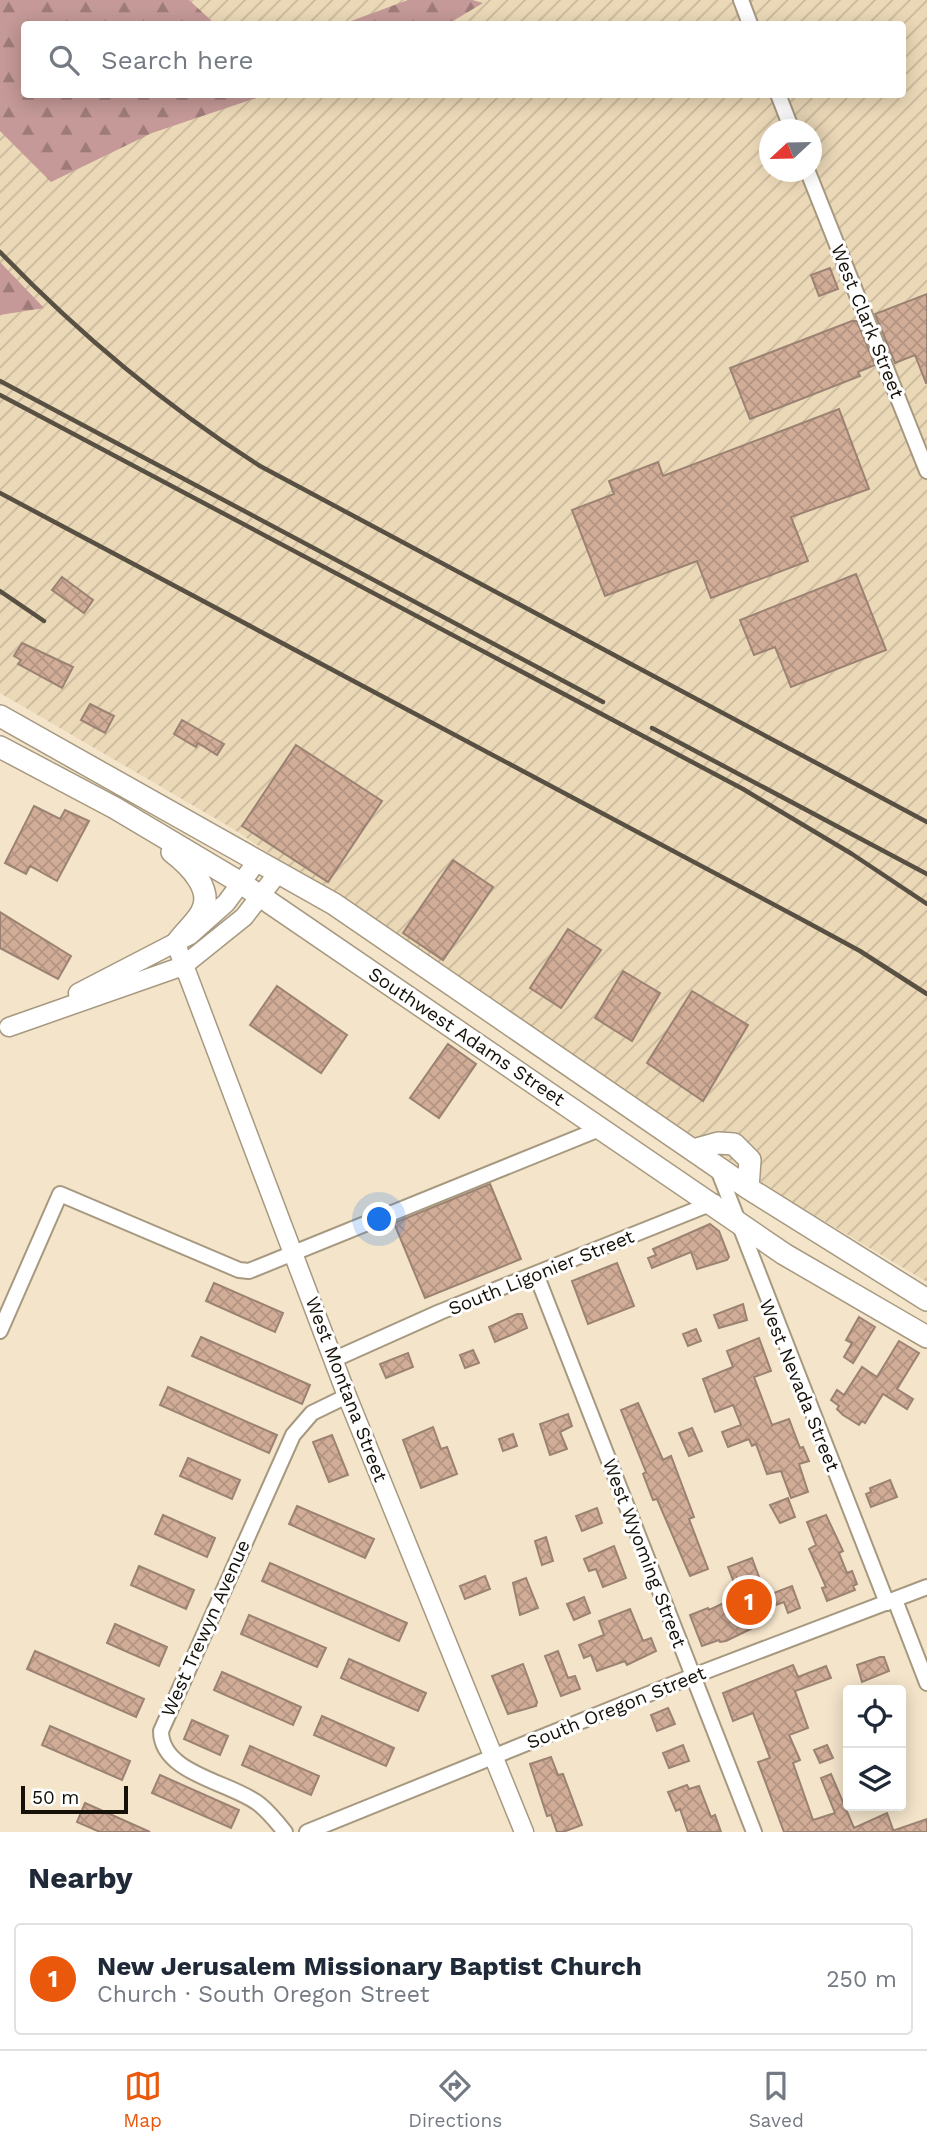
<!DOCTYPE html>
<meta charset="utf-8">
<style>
body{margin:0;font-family:"Work Sans",sans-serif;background:#f6f6f7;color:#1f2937}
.controls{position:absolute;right:21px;bottom:21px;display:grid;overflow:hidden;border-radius:7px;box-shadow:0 4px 18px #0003}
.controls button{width:63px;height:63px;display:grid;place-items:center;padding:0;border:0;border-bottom:2px solid #e0e1e3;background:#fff;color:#1f2937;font:35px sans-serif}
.compass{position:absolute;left:759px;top:119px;width:63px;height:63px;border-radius:50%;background:#fff;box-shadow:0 4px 18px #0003;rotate:248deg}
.scale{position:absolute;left:21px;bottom:18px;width:107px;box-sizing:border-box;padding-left:7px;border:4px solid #161108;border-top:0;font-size:19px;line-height:24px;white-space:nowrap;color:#161108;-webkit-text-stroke:5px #fff;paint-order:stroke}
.you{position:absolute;left:380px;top:1220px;width:24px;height:24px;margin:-18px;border:5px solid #fff;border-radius:50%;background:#1a73e8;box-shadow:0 0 0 10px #1a73e833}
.badge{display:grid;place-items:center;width:46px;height:46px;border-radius:50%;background:#ea580c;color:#fff;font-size:23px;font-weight:700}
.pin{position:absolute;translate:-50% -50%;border:4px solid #fff;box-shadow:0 2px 7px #0006}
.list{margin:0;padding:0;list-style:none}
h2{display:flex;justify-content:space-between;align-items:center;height:91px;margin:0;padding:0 28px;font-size:30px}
h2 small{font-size:23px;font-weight:400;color:#747a83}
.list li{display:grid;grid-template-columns:46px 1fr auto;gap:21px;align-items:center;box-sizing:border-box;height:112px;margin:0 14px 14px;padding:0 14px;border:2px solid #e0e1e3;border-radius:7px}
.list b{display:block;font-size:26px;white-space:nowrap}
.list p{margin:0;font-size:23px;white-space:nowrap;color:#747a83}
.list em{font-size:23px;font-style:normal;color:#747a83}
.icon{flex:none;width:38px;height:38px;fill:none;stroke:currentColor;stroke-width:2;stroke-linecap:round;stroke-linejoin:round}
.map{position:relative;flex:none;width:927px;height:1832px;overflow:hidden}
.search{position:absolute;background:#fff;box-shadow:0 4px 18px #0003;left:21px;right:21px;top:21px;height:77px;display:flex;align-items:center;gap:18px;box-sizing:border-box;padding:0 24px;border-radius:7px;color:#747a83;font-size:26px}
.sheet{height:217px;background:#fff}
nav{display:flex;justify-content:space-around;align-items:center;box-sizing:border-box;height:98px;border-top:2px solid #e0e1e3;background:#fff;font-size:19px;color:#747a83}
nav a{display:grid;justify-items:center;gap:4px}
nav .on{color:#ea580c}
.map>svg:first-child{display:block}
.industrial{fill:url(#industrial-furrows);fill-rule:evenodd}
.forest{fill:url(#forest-firs)}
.building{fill:url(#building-cross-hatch);stroke:#9b8272;stroke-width:2}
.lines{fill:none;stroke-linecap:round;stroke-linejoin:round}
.minor-casing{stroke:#a79980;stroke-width:18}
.tertiary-casing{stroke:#a79980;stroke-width:21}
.primary-casing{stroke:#a79980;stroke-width:24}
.minor{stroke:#fff;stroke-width:14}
.tertiary{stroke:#fff;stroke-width:18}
.primary{stroke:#fff;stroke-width:21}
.rail{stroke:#585042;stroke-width:4.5}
.labels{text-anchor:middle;stroke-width:6;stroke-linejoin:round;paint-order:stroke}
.street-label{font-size:19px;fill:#161108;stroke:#fff}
</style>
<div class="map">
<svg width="927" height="1832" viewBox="0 0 927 1832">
<defs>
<pattern id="industrial-furrows" width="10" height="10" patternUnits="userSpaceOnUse" patternTransform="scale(1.75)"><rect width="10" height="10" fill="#ebd8b7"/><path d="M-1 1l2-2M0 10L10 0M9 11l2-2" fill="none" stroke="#c9b89c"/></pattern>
<pattern id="forest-firs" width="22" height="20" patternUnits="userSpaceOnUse" patternTransform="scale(1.75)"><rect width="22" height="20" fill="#c49997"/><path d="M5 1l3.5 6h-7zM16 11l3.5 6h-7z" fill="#9e7b79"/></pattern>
<pattern id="building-cross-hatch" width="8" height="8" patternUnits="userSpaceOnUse" patternTransform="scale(1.75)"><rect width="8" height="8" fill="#d1ad98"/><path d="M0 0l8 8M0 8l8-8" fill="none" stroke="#b39482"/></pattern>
</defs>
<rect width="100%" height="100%" fill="#f3e4ca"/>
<path class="industrial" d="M0,0H927V1282L789,1200L230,827L0,693ZM24,24H902V94H24ZM769,130H811V172H769Z"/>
<path class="forest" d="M0,0H189L215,24H24V94L265,95L152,133L51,182L0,131Z
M408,0H472L483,3L448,24H343Z
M0,262L44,308L0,315Z"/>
<path class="building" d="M830,268L838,289L819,296L811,275Z
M927,294V383H926L915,355L895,363L875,314Z
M852,321H857L875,365L858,372L860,376L750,419L730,368Z
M839,409L869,489L791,517L808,561L711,598L697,561L605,596L572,510L614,494L609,481L658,462L663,476Z
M856,574L886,650L791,687L775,647L754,655L740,620Z
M62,577L93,600L84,613L52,590Z
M22,643L73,667L62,688L18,664L21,660L14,656Z
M90,704L114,716L105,733L81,720Z
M182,720L224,744L217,755L198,743L196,747L174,734Z
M296,745L382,801L328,882L242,826Z
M34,806L60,819L65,810L89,821L57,881L30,866L26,874L5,863Z
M453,860L493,887L443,960L403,933Z
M0,912L71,956L58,979L0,948Z
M568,929L601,950L561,1008L530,988Z
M623,971L660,993L632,1041L595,1018Z
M277,986L347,1035L321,1073L250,1025Z
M692,991L748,1025L703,1101L647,1063Z
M448,1044L476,1064L439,1118L410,1098Z
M490,1184L521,1259L425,1298L394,1223Z
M710,1224L719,1231L729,1257L727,1260L697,1269L691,1252L652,1268L648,1258L656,1255L653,1249Z
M617,1263L634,1306L588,1324L572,1281Z
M214,1283L283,1313L275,1332L206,1301Z
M743,1304L747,1320L719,1328L714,1315Z
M517,1314H522L527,1328L495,1342L489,1327Z
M859,1317L875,1327L853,1363L844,1357L852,1343L846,1340Z
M696,1329L701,1341L688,1346L683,1334Z
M201,1337L310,1385L302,1404L192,1356Z
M759,1338L771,1371L754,1377L772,1425L789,1419L800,1448L803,1447L809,1461L799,1464L808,1492L791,1498L781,1471L767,1474L756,1444L752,1446L749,1439L728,1447L722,1432L741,1425L733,1405L715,1412L703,1379L733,1367L727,1351Z
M899,1341L919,1353L897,1389L913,1399L907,1409L883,1394L865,1423L862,1421L859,1425L843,1415L837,1409L839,1406L831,1400L837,1390L844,1395L862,1367L877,1377Z
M473,1350L479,1363L465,1368L460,1355Z
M408,1353L413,1367L386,1378L380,1364Z
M168,1387L277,1435L269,1453L160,1405Z
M638,1403L663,1460L671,1456L694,1517L689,1519L708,1569L690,1576L657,1499L653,1500L643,1474L646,1472L621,1410Z
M568,1414L572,1426L560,1432L567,1449L550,1455L540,1424Z
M433,1427L441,1449L447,1447L457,1474L421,1488L403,1440Z
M692,1428L702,1451L689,1456L679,1433Z
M513,1434L517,1446L503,1451L499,1439Z
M332,1435L348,1475L329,1482L313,1442Z
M188,1458L240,1480L232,1499L180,1476Z
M890,1480L897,1497L871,1507L866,1494L871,1492L870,1488Z
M788,1498L795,1517L780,1523L770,1505Z
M297,1506L374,1539L365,1558L289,1524Z
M597,1508L602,1523L582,1531L576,1516Z
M163,1515L215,1538L207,1557L155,1534Z
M826,1515L843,1551L839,1553L847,1573L852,1571L857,1584L853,1586L855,1590L827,1601L822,1588L826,1587L809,1549L816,1545L807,1522Z
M546,1537L553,1561L542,1565L535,1541Z
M614,1546L626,1578L603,1587L596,1569L589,1571L584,1559Z
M752,1558L766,1596L792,1586L800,1608L788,1613L784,1602L756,1612L761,1624L726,1641L720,1642L719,1640L702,1646L690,1615L708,1608L709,1610L739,1596L728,1567Z
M270,1563L407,1623L399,1641L262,1581Z
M139,1566L194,1590L186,1609L131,1585Z
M485,1576L490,1589L465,1599L460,1586Z
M526,1578L538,1608L520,1615L513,1583Z
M584,1597L590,1613L574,1620L567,1604Z
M630,1609L643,1641L651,1638L656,1651L627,1665L625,1661L597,1671L591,1655L584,1658L579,1645L604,1635L599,1621Z
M249,1615L326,1648L317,1667L241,1634Z
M115,1624L167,1647L159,1666L107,1643Z
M35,1651L144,1699L136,1717L27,1669Z
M558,1651L568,1678L575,1676L580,1689L561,1696L545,1656Z
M880,1657H884L889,1671L862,1682L857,1665Z
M349,1659L426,1693L418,1711L341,1678Z
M523,1664L537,1702L536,1706L508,1714L492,1676Z
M793,1665L798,1677L826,1666L831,1678L795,1691L808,1728L789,1735L800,1760L793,1763L813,1820L835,1813L821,1778L831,1774L854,1828L887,1813L894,1832H784L758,1762L770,1758L753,1713L733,1721L723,1693Z
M222,1672L301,1707L293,1725L214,1690Z
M668,1708L675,1724L657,1731L651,1715Z
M322,1716L394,1748L386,1766L314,1735Z
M192,1720L228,1736L220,1755L184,1739Z
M50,1726L130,1761L122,1780L42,1745Z
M683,1745L689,1761L669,1768L663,1753Z
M827,1745L833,1758L820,1763L814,1750Z
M250,1746L319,1776L311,1795L242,1765Z
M551,1757L558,1775L563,1774L582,1825L563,1832H557L551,1815L547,1816L530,1764Z
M160,1775L239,1810L231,1828L152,1793Z
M687,1785L689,1789L699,1786L711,1817L715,1815L721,1832H688L680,1809L676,1811L668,1792Z
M85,1803L150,1832H100L77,1822Z
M927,1819V1832H895V1830Z"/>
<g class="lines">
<defs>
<path id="minor" d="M741,0L750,24
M778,94L792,130
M808,172L927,471
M717,1167L887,1603
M536,1274L754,1832
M0,1331L60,1194L239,1270L249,1271L602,1128
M335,1359L440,1312L715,1202
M895,1600L927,1683
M285,1832C277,1822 269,1812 259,1804C231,1782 161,1774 161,1731L293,1435L312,1413L347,1396
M307,1832L693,1676L927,1587"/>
<path id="tertiary" d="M176,944L347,1396L524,1832
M78,993L190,935L226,903L258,860
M9,1027L183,966L244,917L278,873"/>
<path id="primary" d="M0,716L334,904L748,1188L927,1300
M0,747L115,808L241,883L784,1254L927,1337
M172,852C189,865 215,890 201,913C194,925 183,933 176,944
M693,1150L718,1143L734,1144L750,1160L748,1188"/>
</defs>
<use href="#minor" class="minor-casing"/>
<use href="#tertiary" class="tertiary-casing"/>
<use href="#primary" class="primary-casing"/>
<use href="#minor" class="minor"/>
<use href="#tertiary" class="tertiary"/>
<use href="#primary" class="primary"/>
<path class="rail" d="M0,252C79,334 164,405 260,466L927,822
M0,381L603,702
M0,395L743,789L852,854L927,904
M0,493L801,919L860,951L927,994
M0,591L44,621
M652,728L927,874"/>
</g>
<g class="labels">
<g class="street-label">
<text transform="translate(868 321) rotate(68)" y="7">West Clark Street</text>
<text transform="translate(467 1036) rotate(34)" y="7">Southwest Adams Street</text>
<text transform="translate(541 1272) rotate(-22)" y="7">South Ligonier Street</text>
<text transform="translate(800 1385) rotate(68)" y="7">West Nevada Street</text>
<text transform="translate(347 1389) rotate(69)" y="7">West Montana Street</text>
<text transform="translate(645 1553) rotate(69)" y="7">West Wyoming Street</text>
<text transform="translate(205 1628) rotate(-66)" y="7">West Trewyn Avenue</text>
<text transform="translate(616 1707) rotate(-22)" y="7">South Oregon Street</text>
</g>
</g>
</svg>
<div class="controls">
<button><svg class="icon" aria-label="locate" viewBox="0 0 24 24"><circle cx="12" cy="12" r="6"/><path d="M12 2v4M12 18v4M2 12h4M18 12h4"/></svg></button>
<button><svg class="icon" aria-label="layers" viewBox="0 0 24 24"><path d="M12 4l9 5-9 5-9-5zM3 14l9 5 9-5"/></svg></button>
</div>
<svg class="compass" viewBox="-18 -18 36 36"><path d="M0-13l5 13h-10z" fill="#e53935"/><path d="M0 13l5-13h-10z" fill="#747a83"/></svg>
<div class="scale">50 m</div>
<div class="you"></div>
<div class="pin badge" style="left:749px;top:1602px">1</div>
<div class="search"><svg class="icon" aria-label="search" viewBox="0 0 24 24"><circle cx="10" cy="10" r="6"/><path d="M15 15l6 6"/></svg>Search here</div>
</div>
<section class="sheet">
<h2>Nearby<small></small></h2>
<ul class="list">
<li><span class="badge">1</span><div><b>New Jerusalem Missionary Baptist Church</b><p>Church · South Oregon Street</p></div><em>250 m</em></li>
</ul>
</section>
<nav>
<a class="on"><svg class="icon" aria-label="map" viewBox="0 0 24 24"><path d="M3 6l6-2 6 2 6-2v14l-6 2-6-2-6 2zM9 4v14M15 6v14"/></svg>Map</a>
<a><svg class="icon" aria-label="directions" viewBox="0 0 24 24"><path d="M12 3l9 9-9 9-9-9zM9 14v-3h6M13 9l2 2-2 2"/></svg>Directions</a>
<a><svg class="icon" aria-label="saved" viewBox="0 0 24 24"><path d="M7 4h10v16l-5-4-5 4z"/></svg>Saved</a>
</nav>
